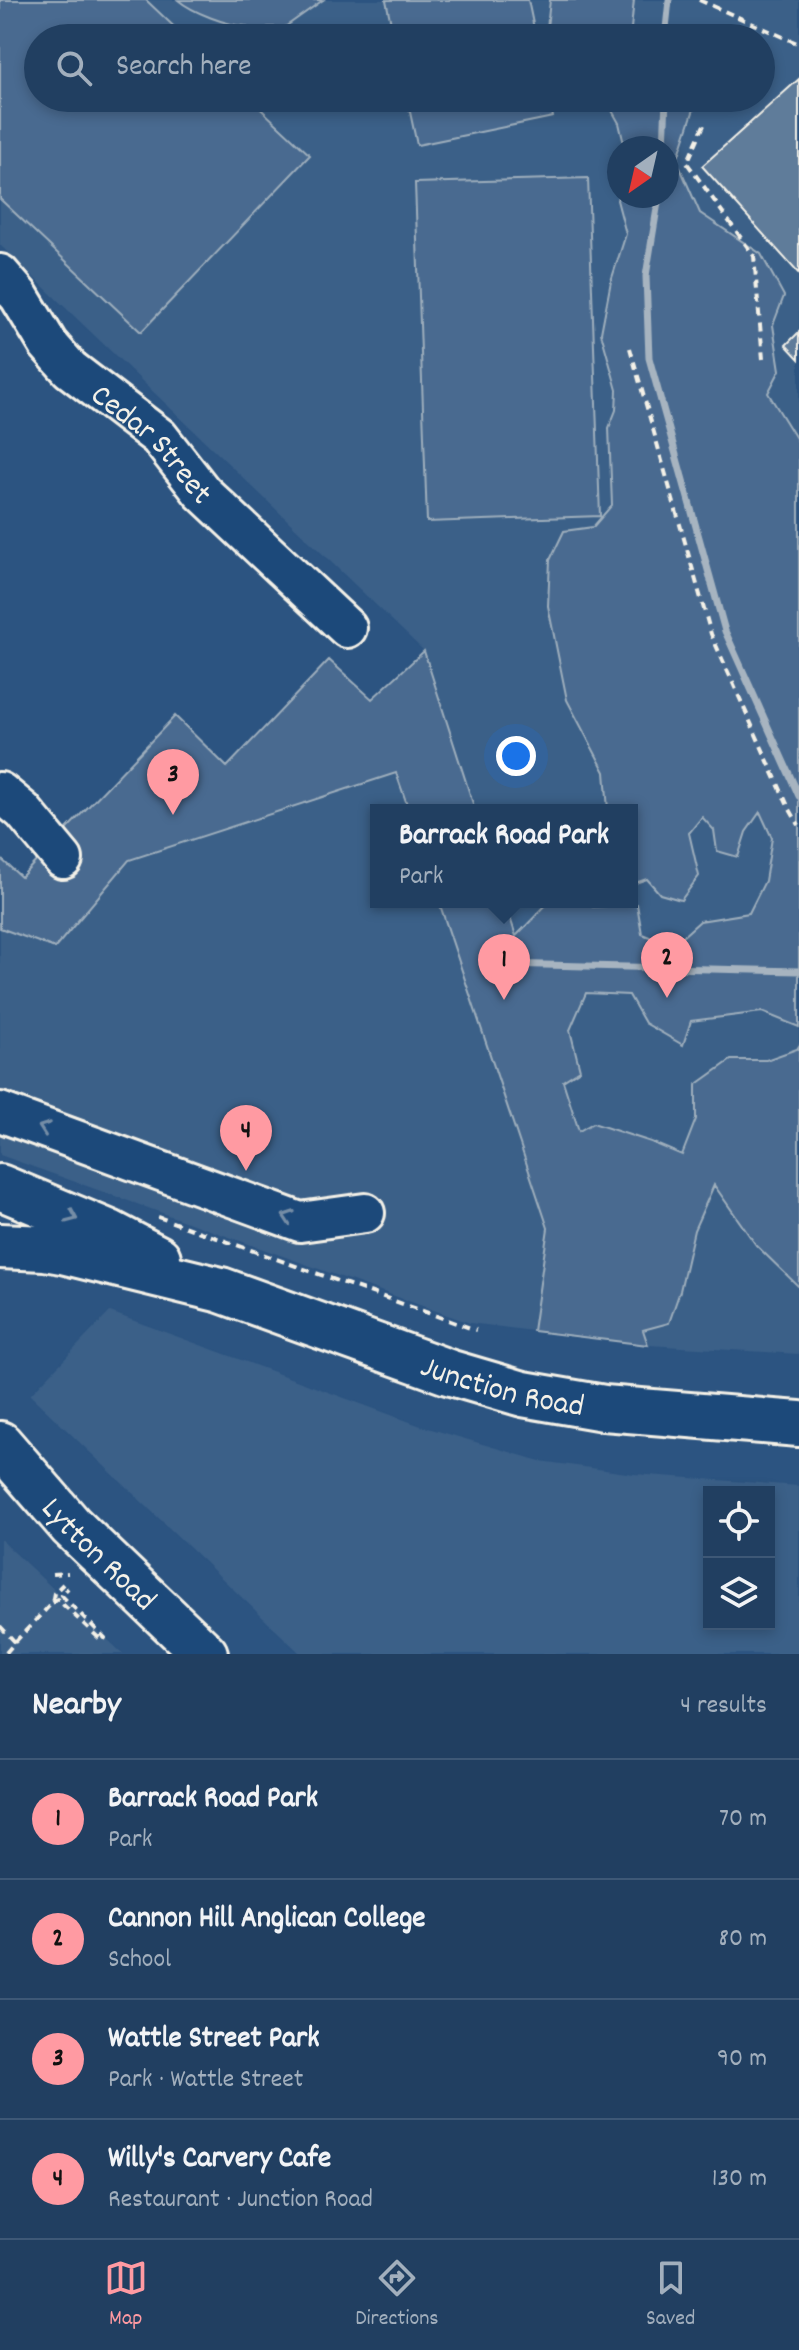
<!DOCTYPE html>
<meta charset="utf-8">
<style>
body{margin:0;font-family:Dekko,sans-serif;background:#2d4a6a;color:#f1f3f6}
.controls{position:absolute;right:24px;bottom:24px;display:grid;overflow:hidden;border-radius:0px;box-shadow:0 4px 12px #0003}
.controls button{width:72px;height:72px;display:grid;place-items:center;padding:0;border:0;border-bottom:2px solid #3e5876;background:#213f61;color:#f1f3f6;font:40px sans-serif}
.compass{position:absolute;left:607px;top:136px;width:72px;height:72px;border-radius:50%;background:#213f61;box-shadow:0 4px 12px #0003;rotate:214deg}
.you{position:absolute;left:516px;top:756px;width:28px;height:28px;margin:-20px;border:6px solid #fff;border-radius:50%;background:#1a73e8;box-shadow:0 0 0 12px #1a73e833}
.badge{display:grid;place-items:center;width:52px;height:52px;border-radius:50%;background:#ff9aa2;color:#111;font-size:26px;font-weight:700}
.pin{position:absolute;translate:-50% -66px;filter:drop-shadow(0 2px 4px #0008)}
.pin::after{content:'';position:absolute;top:42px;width:28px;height:24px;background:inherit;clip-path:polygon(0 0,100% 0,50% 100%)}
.popup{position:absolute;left:370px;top:804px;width:268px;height:104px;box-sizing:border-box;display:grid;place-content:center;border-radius:0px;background:#213f61;filter:drop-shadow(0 2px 6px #0005);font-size:26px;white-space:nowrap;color:#a2afbd}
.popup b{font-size:30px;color:#f1f3f6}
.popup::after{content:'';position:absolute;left:50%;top:100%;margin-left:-16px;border:16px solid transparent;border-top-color:#213f61}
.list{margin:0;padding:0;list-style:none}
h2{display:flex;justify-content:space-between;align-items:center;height:104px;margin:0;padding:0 32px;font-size:34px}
h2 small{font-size:26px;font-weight:400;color:#a2afbd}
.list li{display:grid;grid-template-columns:52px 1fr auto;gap:24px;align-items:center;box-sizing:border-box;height:120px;padding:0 32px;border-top:2px solid #3e5876}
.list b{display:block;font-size:30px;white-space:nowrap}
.list p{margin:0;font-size:26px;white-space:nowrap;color:#a2afbd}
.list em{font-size:26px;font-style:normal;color:#a2afbd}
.icon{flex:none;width:44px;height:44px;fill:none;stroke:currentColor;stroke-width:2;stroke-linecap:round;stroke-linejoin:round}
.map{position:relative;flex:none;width:799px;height:1654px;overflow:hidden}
.search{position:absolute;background:#213f61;box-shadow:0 4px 12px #0003;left:24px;right:24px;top:24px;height:88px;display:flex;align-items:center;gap:20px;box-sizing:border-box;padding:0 28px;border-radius:44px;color:#a2afbd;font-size:30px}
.sheet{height:584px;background:#213f61}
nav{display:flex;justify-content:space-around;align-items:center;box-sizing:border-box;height:112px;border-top:2px solid #3e5876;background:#213f61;font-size:22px;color:#a2afbd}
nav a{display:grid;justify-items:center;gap:4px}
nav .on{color:#ff9aa2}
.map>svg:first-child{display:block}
.built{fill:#3b6088;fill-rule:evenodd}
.green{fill:#496b90;stroke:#9eaebc;stroke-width:2}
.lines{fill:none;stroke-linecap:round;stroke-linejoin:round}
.stream{stroke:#a7b4c0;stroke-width:7}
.building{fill:#5e7b9a;stroke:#f4f1e8;stroke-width:2}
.minor-casing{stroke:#f4f1e8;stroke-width:44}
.major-casing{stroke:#f4f1e8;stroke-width:50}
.path{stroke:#f4f1e8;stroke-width:4;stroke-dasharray:8 6;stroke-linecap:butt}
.minor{stroke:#1f4a7a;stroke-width:38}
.major{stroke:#1f4a7a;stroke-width:44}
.oneway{stroke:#748da6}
.labels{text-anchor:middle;stroke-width:6;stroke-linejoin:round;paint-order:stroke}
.street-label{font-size:32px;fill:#f4f1e8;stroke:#1f4a7a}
</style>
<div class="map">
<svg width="799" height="1654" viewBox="0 0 799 1654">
<rect width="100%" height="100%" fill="#2c5481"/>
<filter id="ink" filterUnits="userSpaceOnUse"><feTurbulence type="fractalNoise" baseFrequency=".0125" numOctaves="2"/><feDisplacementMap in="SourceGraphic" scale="16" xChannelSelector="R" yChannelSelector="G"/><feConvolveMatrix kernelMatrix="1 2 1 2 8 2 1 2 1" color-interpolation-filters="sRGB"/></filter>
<g filter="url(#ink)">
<path class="built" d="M0,0H799V1354L648,1345L505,902H632V810H475L424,651L0,245ZM38,38H761V98H38ZM619,148H667V196H619Z
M396,773L409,810H376V902H439L548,1228L533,1331L470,1323L0,1155V928L55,948L128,860Z
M110,1312L421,1426L540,1461L634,1474L799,1486V1654H301L30,1395ZM709,1492H769V1624H709Z
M0,1539L123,1654H0Z"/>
<path class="green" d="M0,0H146L186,38H38V98H249L310,155L141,332L0,199Z
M178,0H323L285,27H268L258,38L246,26C228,26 192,12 178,0Z
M386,0H528L536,38H394Z
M550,0H634L630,38H546Z
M407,98H549L553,117L417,145Z
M605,98H694L695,106L677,161L700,213L761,254L784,296L773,325L780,370L768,393L799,443V1027L762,1012L691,1021L683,1045L645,1023L629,995L586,993L570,1030L580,1070L563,1081L579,1131L593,1123L651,1142L682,1155L696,1119V1085L731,1060H766L797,1049L799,1046V1287L756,1245L714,1185L694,1230L680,1291L669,1323L643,1330L648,1345L533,1331L548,1228L439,902H505L516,936L549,902H587L593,907L637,904L642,934L672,946L700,921L749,913L765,881L772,838L760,812L746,832L738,857L717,851L714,830L702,817L689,833L699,876L681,900L660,894L647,879L632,884V810H608L605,772L567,700L548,606L550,560L564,531L593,527L612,505L609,428L616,410L617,390L601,333L611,281L626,234L617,200L619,192V196H667V148H625L619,123Z
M588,178L600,516L427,522L415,183Z
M424,651L475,810H409L396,773L129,860L55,948L0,928V858L21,877L175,716L227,767L329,660L372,699Z"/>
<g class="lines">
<path class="stream" d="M665,38L669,0
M664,148L666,98
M659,196L646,276L649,358L725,631L799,796
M502,964L799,971"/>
</g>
<path class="building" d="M799,79V274L702,166Z
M799,332V359L786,345Z"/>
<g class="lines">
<defs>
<g id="minor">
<path id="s1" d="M0,274L19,296L48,344L70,369L159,437L202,492L347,628"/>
<path d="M0,792L23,811L63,859"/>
<path d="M0,1112L300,1222L365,1213"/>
</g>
<g id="major">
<path d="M0,1187L108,1232L158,1258"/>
<path id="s2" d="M0,1246L45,1248L62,1251L221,1290L448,1372L523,1394L604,1408L799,1424"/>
<path id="s3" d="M0,1444L71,1526L205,1654"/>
</g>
</defs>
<use href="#minor" class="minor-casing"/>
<use href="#major" class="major-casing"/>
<path class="path" d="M699,0L799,44
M704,125L687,163L754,256L763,359
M630,348L711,634L788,806L799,825
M158,1217L476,1330
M52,1574L68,1573
M52,1603L57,1599L102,1641L105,1638L61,1595L68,1588
M0,1626L15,1642L5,1654
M15,1642L52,1603L54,1593L63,1584"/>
<use href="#minor" class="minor"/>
<use href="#major" class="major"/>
</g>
<defs><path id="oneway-chevron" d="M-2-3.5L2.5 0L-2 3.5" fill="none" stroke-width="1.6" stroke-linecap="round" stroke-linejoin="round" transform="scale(2)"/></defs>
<g class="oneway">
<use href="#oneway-chevron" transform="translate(44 1128) rotate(-160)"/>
<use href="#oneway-chevron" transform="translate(72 1217) rotate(23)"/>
<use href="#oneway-chevron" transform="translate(288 1217) rotate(-161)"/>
</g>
</g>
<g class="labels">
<g class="street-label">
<text dy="11" stroke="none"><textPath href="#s1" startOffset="230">Cedar Street</textPath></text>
<text dy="11" stroke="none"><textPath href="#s2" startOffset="524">Junction Road</textPath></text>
<text dy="11" stroke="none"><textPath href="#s3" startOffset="148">Lytton Road</textPath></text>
</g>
</g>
</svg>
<div class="controls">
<button><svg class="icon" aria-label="locate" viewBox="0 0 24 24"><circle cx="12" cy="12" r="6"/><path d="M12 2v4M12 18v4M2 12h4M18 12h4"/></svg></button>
<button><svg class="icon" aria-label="layers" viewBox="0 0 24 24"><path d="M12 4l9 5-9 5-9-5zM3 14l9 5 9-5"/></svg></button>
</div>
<svg class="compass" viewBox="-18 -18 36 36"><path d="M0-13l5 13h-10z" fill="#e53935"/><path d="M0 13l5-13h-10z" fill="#a2afbd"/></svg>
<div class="you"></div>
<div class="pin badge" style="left:504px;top:1000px">1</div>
<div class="popup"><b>Barrack Road Park</b>Park</div>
<div class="pin badge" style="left:667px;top:998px">2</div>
<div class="pin badge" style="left:173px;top:815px">3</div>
<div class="pin badge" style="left:246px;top:1171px">4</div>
<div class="search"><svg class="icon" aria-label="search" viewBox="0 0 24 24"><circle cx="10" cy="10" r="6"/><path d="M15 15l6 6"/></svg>Search here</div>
</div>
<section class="sheet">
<h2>Nearby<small>4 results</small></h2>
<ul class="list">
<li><span class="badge">1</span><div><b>Barrack Road Park</b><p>Park</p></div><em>70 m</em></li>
<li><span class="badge">2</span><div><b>Cannon Hill Anglican College</b><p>School</p></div><em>80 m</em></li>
<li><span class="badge">3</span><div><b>Wattle Street Park</b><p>Park · Wattle Street</p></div><em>90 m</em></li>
<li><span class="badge">4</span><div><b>Willy's Carvery Cafe</b><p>Restaurant · Junction Road</p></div><em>130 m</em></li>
</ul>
</section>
<nav>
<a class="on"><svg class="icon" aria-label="map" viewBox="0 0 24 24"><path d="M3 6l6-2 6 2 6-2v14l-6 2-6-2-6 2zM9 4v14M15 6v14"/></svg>Map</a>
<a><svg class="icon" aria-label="directions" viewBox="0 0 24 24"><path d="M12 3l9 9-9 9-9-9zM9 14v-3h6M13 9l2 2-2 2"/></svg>Directions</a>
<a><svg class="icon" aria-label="saved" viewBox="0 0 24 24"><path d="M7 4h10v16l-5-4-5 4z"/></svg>Saved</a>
</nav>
